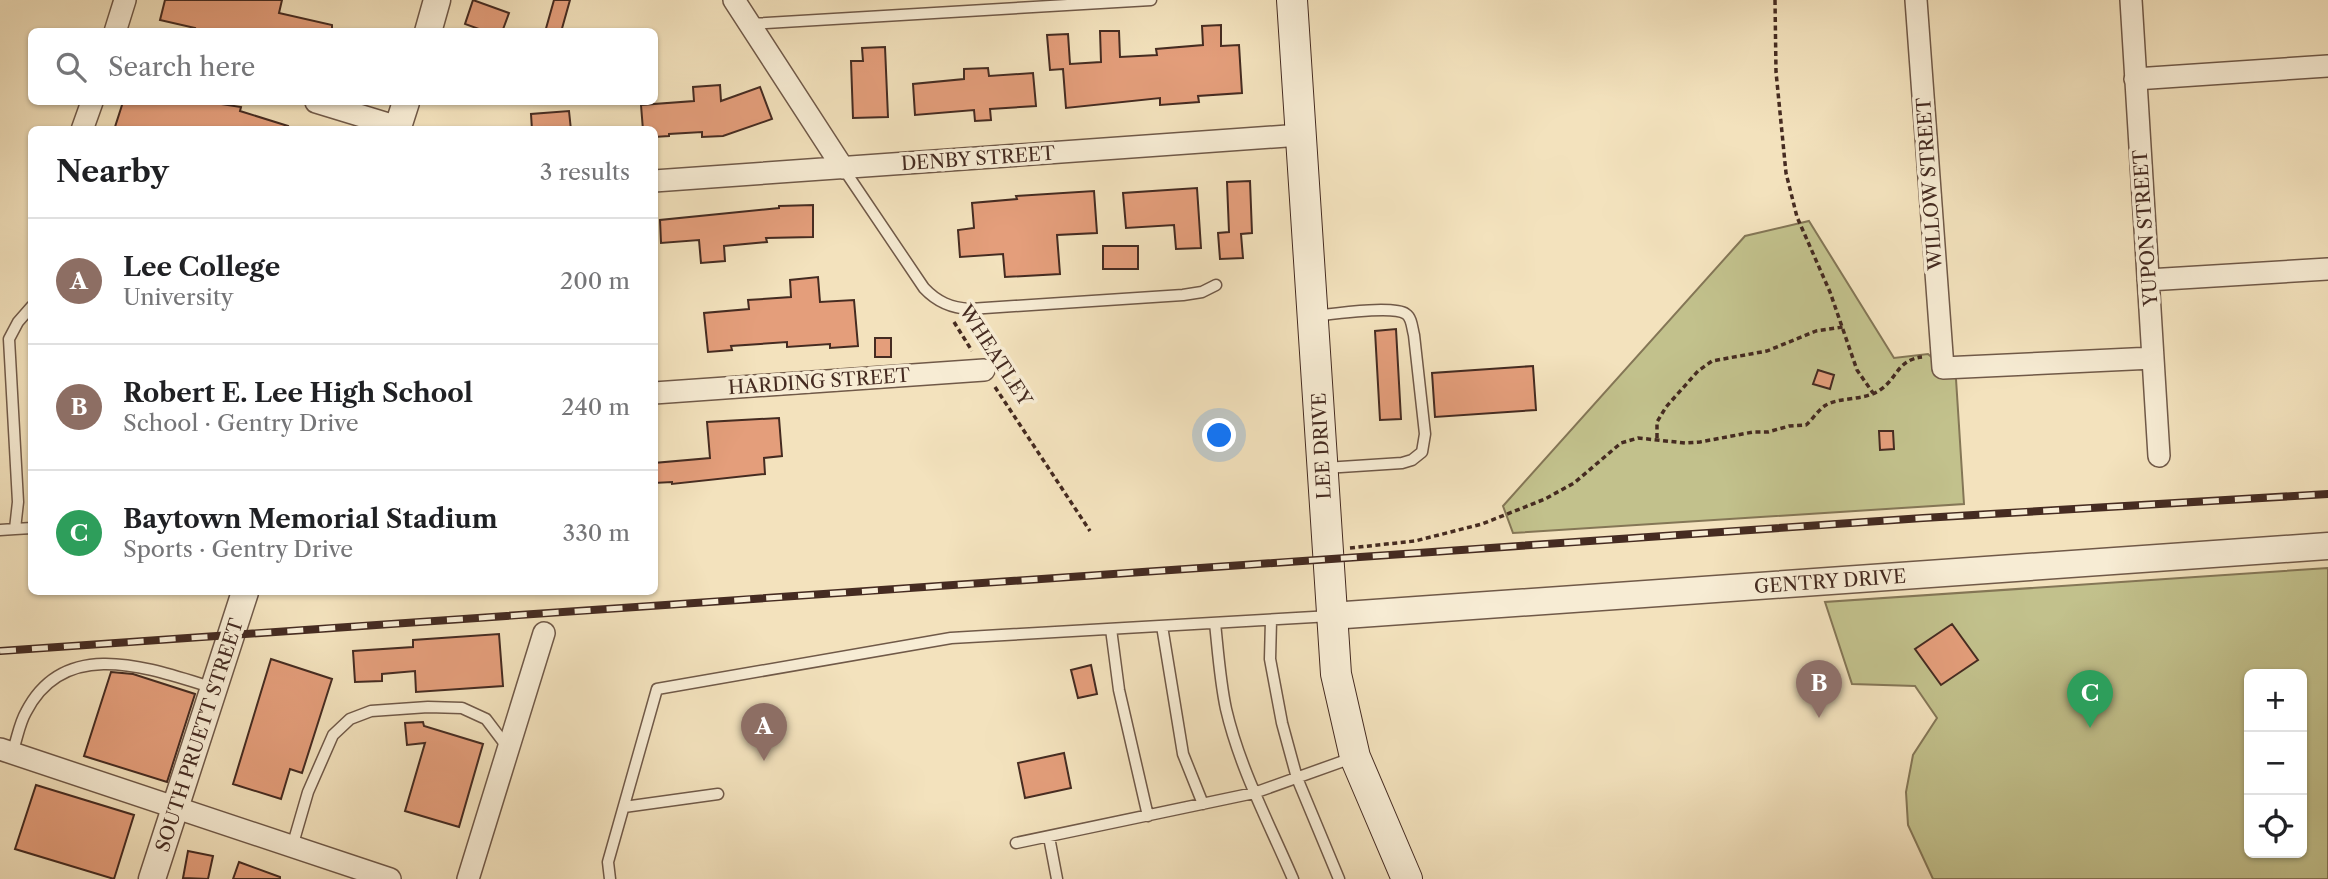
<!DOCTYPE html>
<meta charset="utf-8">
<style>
body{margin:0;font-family:"Libre Caslon Text",serif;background:#f2f2f2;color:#202124}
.controls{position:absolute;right:21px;bottom:21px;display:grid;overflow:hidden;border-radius:10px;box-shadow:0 2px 5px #0004}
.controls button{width:63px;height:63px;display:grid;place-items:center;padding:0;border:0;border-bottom:2px solid #e0e0e0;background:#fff;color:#202124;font:35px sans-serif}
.you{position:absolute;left:1220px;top:436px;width:24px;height:24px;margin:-18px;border:5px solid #fff;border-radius:50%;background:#1a73e8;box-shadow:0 0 0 10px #1a73e833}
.badge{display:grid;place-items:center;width:46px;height:46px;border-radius:50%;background:#111827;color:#fff;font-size:23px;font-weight:700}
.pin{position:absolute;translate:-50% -58px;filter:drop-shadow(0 2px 4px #0008)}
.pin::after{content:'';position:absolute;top:37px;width:24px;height:21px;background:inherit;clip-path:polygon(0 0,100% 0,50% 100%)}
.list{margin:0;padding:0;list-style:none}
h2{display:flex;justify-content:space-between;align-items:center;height:91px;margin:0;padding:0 28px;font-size:30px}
h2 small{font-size:23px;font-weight:400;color:#757577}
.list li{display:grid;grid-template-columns:46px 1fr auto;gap:21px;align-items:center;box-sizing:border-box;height:126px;padding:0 28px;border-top:2px solid #e0e0e0}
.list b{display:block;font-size:26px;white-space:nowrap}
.list p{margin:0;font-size:23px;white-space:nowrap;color:#757577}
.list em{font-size:23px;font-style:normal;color:#757577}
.icon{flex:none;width:38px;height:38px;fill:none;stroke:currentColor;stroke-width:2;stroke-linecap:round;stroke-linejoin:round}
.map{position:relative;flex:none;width:2328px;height:879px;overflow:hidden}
.search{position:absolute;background:#fff;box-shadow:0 2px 5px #0004;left:28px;top:28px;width:630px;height:77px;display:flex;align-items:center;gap:18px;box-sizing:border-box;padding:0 24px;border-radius:10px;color:#757577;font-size:26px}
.panel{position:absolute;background:#fff;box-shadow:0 2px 5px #0004;left:28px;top:126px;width:630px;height:469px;border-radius:10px}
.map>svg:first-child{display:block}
.green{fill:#c2c18c;stroke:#847656;stroke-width:2;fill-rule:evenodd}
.building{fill:#e49e7b;stroke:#452b21;stroke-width:2}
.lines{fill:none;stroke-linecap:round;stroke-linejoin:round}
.service-casing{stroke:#705948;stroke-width:13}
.minor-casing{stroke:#705948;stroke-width:24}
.tertiary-casing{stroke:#705948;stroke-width:29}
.secondary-casing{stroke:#452b21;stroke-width:32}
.path{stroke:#452b21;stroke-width:3.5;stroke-dasharray:5 3.5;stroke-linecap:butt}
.service{stroke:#f7ecd4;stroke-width:10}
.minor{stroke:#f7ecd4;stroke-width:21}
.tertiary{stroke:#f7ecd4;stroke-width:26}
.secondary{stroke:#f7ecd4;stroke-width:30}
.rail-casing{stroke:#452b21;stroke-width:8}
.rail{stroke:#f7ecd4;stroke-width:5;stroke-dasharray:16;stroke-linecap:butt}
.labels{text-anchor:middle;stroke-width:7;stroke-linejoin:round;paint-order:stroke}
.street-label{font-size:19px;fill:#452b21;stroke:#f7ecd4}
</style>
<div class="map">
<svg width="2328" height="879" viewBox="0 0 2328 879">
<rect width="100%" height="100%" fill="#f3e2bd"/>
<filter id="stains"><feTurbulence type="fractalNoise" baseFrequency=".00286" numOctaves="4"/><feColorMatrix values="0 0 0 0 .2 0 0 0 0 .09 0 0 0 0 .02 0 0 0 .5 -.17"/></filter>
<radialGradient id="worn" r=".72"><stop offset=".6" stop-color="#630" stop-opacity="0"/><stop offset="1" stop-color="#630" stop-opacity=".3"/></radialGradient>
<path class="green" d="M1809,221L1894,358L1928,354L1956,379L1964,504L1513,533L1503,506L1745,236Z
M2328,568V879H1933L1908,825L1906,792L1913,755L1937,718L1915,686L1852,684L1825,602ZM2249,674H2302V853H2249Z"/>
<path class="building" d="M165,0H282L279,13L332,25V32H194L195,28L160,20Z
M473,0L509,13L502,32H487L465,24Z
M554,0H570L561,32H545Z
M1221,25V46L1239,45L1242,93L1198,96L1199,102L1160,105V98L1066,108L1063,69L1050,70L1047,35L1068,34L1070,64L1101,62L1100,31H1119L1120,57L1157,55L1156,49L1203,45L1202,26Z
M885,47L888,117L853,118L851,61H863L862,48Z
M988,68L989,76L1033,73L1036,106L990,109L991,120L975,121L974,110L915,115L913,84L964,79V69Z
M720,85L721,101L760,87L772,119L723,136L702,137V132L669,134V136L654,137V130H643L641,105L694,101L693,87Z
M123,102H208L241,107L240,111L288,126L287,130H114Z
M569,111L571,130H532L531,114Z
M1250,181L1252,233L1241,234L1243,258L1220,259L1218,233L1229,232L1227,182Z
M1197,188L1201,248L1176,249L1174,225L1126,228L1123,193Z
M1094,191L1097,233L1057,235L1060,274L1005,277L1003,254L960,257L958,230L974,228L972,203L1017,199L1016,196Z
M813,205V237L766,238L767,242L724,246L725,261L701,263L699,240L661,243L660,220L779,208V206Z
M1103,246H1138V269H1103Z
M818,277L820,302L854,300L858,346L830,348V344L787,347V342L731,346L732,350L708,352L704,313L749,309L748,300L791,297L790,280Z
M1396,329L1401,419L1380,420L1375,331Z
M875,338H891V357H875Z
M1533,366L1536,410L1435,417L1432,373Z
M1818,370L1834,375L1830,389L1813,384Z
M779,418L782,456L764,458L765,474L672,484V482L654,483V463L710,458L707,422Z
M1879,431H1893L1894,449L1880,450Z
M1952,624L1978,660L1941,685L1915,649Z
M499,634L503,686L416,692L415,671L382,674V681L355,682L353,651L413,647V640Z
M271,659L332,679L302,773L290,769L281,799L233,784Z
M1091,665L1097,694L1078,698L1071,670Z
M111,672L133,674L195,694L167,782L84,756Z
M423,722L424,726L483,744L459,827L405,811L425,743L407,745L405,723Z
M1064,753L1071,788L1025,798L1018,763Z
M36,785L134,815L114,879L15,849Z
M188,851L213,856L208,879L183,878Z
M239,862L280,877V879H233Z"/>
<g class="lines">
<defs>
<path id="service" d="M750,24L1151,0
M843,168L924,288C937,302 951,308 970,309L1183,295L1202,292L1216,285
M1314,316C1332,314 1393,305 1406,314C1412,318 1412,328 1414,335L1425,434L1422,452L1412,460L1402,463L1325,468
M15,529L32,528
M0,530L15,529L18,502L9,339L18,322L32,306
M1271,620L1270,659L1282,723L1297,778L1339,879
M1215,623C1218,651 1220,681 1226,709C1240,769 1269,823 1293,879
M1162,626L1183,754L1203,804
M1111,629L1119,690L1148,816
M12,753C17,740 19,724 26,712C65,635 151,669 214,688
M624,807L718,794
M1049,837L1057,879
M1016,843L1254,793L1352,758
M292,847L308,792L333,735L350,719L371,711L428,707L462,708L486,719L508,748
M610,879L608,862L657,689L951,638L1331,616"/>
<path id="minor" d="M734,0L843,168
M1916,0L1943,368L2153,358
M2131,0L2159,456
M115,32L125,0
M2135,79L2328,66
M316,102L398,127
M82,130L92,102
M654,181L1301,135
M2148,280L2328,269
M654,393L984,370
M0,749L390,879
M468,879L544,633"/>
<path id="tertiary" d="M428,32L437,0
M397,130L406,102
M1331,616L2328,546
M152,879L245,592"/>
<path id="secondary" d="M1292,0L1336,674L1355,757L1407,879"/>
</defs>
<use href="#service" class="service-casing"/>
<use href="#minor" class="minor-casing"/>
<use href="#tertiary" class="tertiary-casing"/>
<use href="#secondary" class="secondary-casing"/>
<path class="path" d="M1775,0L1776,72L1786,173L1797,217L1830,292L1857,370L1873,393
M954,322L972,351
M995,387L1090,531
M1657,438V422L1666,407L1698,371L1712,361L1767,351L1816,331L1843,327
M1350,548L1415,541L1482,524L1545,499L1574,483L1621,443L1638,438L1685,443L1700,442L1753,432H1768L1789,426L1806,425C1812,420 1819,409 1826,405C1839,397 1864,401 1880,390C1897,379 1897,360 1922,357"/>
<use href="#service" class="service"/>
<use href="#minor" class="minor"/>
<use href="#tertiary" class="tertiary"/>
<use href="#secondary" class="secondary"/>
<defs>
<path id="rail" d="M0,651L1923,518L2328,494"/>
</defs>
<use href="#rail" class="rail-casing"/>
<use href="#rail" class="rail"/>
</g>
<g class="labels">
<g class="street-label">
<text transform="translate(978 158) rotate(-4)" y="7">DENBY STREET</text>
<text transform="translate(1929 184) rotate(-94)" y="7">WILLOW STREET</text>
<text transform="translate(2145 228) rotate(-94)" y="7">YUPON STREET</text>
<text transform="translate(996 355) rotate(57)" y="7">WHEATLEY</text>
<text transform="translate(819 381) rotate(-4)" y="7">HARDING STREET</text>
<text transform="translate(1321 446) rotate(-93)" y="7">LEE DRIVE</text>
<text transform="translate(1830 581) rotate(-4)" y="7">GENTRY DRIVE</text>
<text transform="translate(199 735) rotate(-72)" y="7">SOUTH PRUETT STREET</text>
</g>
</g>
<rect width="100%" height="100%" filter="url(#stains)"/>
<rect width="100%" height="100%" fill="url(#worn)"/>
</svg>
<div class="controls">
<button>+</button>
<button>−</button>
<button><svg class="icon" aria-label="locate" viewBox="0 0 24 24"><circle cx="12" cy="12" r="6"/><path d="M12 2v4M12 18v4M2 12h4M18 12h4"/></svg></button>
</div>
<div class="you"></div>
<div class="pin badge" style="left:764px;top:761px;background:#8d6e63">A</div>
<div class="pin badge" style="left:1819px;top:718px;background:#8d6e63">B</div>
<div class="pin badge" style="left:2090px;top:728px;background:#2e9e5b">C</div>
<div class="search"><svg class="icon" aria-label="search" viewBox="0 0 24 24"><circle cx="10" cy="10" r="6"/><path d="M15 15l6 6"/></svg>Search here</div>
<section class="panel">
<h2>Nearby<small>3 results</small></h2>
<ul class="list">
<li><span class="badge" style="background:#8d6e63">A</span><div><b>Lee College</b><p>University</p></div><em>200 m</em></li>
<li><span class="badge" style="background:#8d6e63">B</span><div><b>Robert E. Lee High School</b><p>School · Gentry Drive</p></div><em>240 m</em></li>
<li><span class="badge" style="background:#2e9e5b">C</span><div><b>Baytown Memorial Stadium</b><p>Sports · Gentry Drive</p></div><em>330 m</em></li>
</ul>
</section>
</div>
